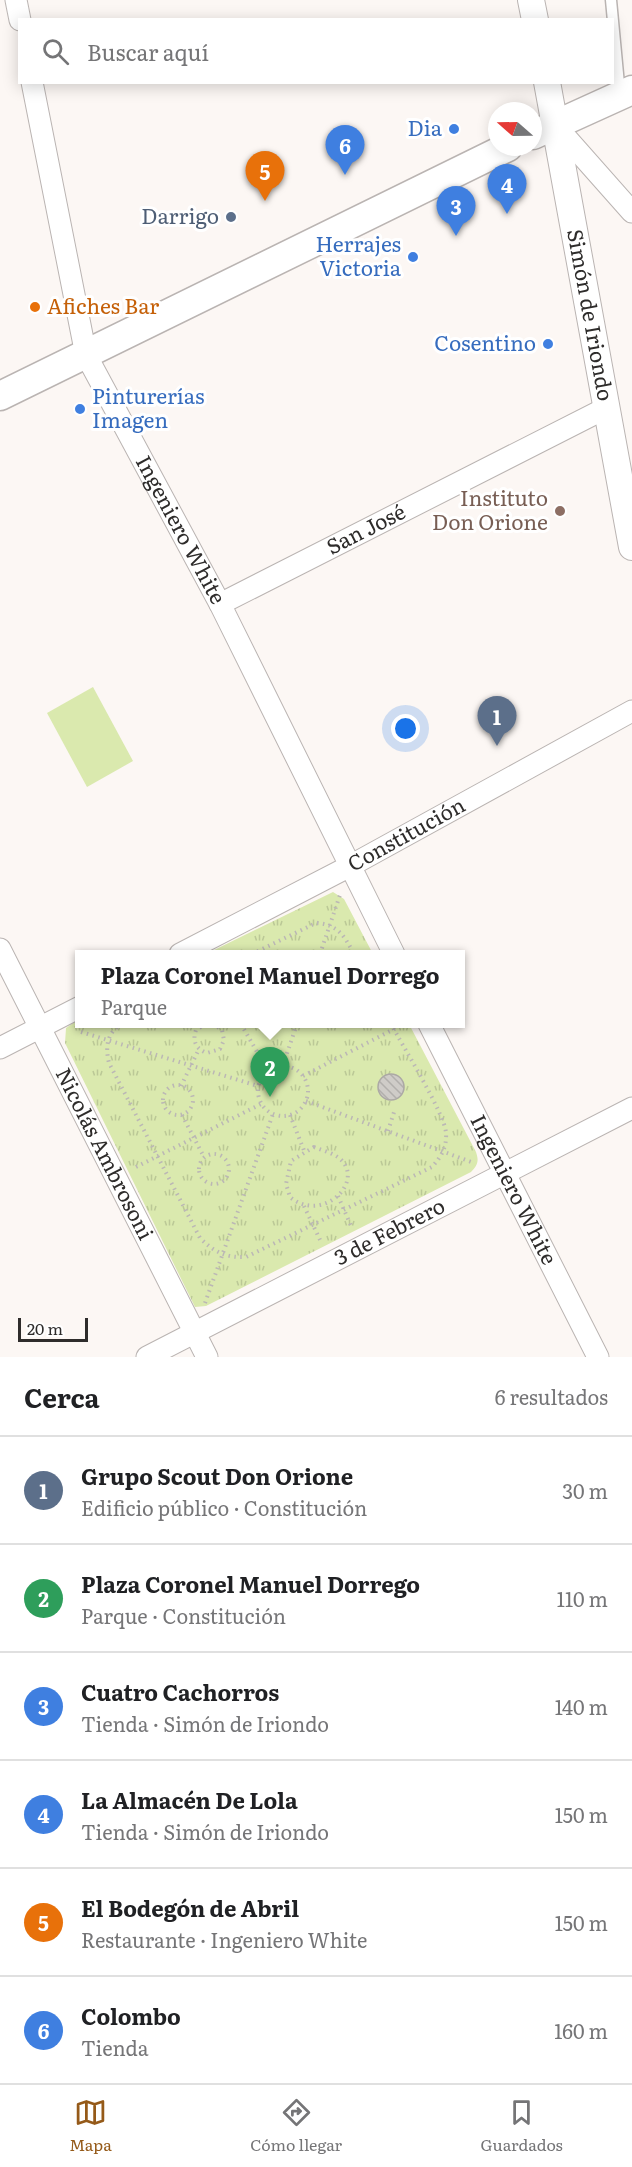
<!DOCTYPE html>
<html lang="es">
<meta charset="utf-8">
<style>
body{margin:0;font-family:Literata,serif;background:#f6f6f6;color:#202124}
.compass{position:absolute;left:488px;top:102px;width:54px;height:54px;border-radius:50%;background:#fff;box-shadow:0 3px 15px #0003;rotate:290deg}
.scale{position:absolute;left:18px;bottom:15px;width:70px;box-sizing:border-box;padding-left:6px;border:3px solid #2e2c2b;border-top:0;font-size:16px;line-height:21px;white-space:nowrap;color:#2e2c2b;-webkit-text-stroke:4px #fff;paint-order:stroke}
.you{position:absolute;left:406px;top:729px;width:21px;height:21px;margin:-15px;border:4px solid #fff;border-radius:50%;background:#1a73e8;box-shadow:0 0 0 9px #1a73e833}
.badge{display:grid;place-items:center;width:39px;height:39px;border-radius:50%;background:#955a19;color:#fff;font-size:20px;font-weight:700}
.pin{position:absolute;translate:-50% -50px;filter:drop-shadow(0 2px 3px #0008)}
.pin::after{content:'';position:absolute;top:32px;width:21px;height:18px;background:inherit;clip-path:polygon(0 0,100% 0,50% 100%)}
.popup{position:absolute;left:75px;top:950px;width:390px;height:78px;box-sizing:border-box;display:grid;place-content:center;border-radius:0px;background:#fff;filter:drop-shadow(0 2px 4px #0005);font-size:20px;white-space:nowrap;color:#757577}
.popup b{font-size:22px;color:#202124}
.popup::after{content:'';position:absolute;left:50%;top:100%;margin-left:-12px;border:12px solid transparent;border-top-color:#fff}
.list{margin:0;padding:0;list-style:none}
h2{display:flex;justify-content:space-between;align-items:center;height:78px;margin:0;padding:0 24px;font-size:26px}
h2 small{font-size:20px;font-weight:400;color:#757577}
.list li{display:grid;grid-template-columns:39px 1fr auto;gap:18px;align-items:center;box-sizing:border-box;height:108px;padding:0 24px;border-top:2px solid #e0e0e0}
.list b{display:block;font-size:22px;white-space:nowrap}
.list p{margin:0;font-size:20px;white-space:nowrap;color:#757577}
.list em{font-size:20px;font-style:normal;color:#757577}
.icon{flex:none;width:33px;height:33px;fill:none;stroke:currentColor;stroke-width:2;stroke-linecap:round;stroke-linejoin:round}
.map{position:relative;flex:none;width:632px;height:1357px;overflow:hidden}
.search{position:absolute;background:#fff;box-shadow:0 3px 15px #0003;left:18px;right:18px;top:18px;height:66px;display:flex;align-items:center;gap:15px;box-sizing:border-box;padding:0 21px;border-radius:0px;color:#757577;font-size:22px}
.sheet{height:726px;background:#fff}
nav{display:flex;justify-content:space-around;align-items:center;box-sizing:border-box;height:84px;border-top:2px solid #e0e0e0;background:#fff;font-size:16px;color:#757577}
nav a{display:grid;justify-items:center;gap:3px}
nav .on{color:#955a19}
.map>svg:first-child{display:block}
.grass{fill:url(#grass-tufts)}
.pitch{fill:#dae9ae}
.building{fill:url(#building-back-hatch);stroke:#aca9a5;stroke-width:1.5}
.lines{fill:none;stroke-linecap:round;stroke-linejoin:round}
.service-casing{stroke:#bab4b2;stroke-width:13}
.minor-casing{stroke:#bab4b2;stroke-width:23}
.tertiary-casing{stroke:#bab4b2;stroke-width:28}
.secondary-casing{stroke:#bab4b2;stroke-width:31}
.path{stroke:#bbb7b5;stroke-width:4;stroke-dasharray:1.5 4.5;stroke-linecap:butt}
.service{stroke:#fff;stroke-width:10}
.minor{stroke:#fff;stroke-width:21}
.tertiary{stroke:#fff;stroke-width:26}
.secondary{stroke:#fff;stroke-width:28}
.shop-dot{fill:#3f7fe0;stroke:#fff;stroke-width:2}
.service-dot{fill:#5c6f8a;stroke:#fff;stroke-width:2}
.food-dot{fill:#e8710a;stroke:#fff;stroke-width:2}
.education-dot{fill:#8d6e63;stroke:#fff;stroke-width:2}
.labels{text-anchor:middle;stroke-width:6;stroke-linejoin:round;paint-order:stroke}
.shop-label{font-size:21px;fill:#366cbe;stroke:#fff;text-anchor:end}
.service-label{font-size:21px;fill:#4e5e75;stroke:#fff;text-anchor:end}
.food-label{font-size:21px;fill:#c56008;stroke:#fff;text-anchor:start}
.street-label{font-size:21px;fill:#2e2c2b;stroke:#fff}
.education-label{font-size:21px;fill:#785e54;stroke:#fff;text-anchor:end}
</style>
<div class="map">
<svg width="632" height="1357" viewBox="0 0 632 1357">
<defs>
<pattern id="grass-tufts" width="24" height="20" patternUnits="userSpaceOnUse" patternTransform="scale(1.5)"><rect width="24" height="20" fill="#dae9ae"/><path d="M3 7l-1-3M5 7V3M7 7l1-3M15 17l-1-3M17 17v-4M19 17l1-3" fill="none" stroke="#bbc896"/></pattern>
<pattern id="building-back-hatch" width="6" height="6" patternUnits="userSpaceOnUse" patternTransform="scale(1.5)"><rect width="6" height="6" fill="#cfccc8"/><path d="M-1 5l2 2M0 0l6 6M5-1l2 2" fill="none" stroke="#b2afac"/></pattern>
</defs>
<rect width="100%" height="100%" fill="#fcf7f4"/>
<path class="grass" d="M333,892L344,899L373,954H206Z
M79,1019L80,1024H409L476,1152C479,1161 478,1165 471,1172L206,1306L195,1307L65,1043L66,1028Z"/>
<path class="pitch" d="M93,687L133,761L87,787L47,713Z"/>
<path class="building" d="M378 1087a13 13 0 1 1 26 0a13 13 0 1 1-26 0Z"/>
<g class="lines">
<defs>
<path id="service" d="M611,0L620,95"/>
<g id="minor">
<path d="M16,0L20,20"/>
<path id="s1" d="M32,82L86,355L220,604L394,954"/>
<path d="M554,124L632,212"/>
<path id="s2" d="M220,604L608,407"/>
<path id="s3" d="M0,949L207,1357"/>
<path id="s4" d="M180,954L350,866L632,711"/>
<path id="s5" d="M429,1024L598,1357"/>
<path d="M0,1048L80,1007"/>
<path id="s6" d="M147,1357L632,1108"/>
</g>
<g id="tertiary">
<path d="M531,0L535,20"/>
<path id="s7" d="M547,82L632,547"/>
</g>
<path id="secondary" d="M533,135L632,90
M0,396L508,147"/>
</defs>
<use href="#service" class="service-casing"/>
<use href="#minor" class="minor-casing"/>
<use href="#tertiary" class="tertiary-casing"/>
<use href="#secondary" class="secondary-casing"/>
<path class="path" d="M252,954L316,923C338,924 345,937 354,954
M320,954L340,895
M122,1024C107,1032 105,1047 109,1063L200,1238C214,1252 226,1258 246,1257L432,1167C441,1157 447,1147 446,1133C445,1114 402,1045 391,1024
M206,1024L196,1030C192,1041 196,1049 207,1053L220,1049L224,1040L222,1030L213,1024
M241,1024L268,1071
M81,1032L258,1086
M283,1065L297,1024
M258 1091a25 25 0 1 1 50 0a25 25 0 1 1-50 0Z
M303,1076L404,1024
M163 1100a15 15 0 1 1 30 0a15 15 0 1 1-30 0Z
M181,1086L199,1049
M306,1101L474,1163
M182,1115L204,1157
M290,1115L305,1153
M388,1131L395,1109
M314,1147C324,1151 337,1154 343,1162C362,1185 321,1223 290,1197L286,1184L291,1161Z
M199 1169a15 15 0 1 1 30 0a15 15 0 1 1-30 0Z
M136,1167L261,1104
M338,1196L352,1228
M304,1206L321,1242
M205,1303L273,1114"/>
<use href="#service" class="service"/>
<use href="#minor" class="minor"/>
<use href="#tertiary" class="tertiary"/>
<use href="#secondary" class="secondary"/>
</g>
<g class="shop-dot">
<circle cx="454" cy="129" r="6"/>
<circle cx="413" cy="257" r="6"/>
<circle cx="548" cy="344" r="6"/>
<circle cx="80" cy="409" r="6"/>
</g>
<circle class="service-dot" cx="231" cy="217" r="6"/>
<circle class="food-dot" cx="35" cy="307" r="6"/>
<circle class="education-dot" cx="560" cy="511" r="6"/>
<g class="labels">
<g class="shop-label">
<text x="442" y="136">Dia</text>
<text x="401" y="252">Herrajes<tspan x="401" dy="24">Victoria</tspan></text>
<text x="536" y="351">Cosentino</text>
<text x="92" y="404" text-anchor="start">Pinturerías<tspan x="92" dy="24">Imagen</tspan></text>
</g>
<g class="service-label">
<text x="219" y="224">Darrigo</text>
</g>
<g class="food-label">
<text x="47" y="314">Afiches Bar</text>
</g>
<g class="street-label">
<text dy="7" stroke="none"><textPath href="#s7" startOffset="237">Simón de Iriondo</textPath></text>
<text dy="7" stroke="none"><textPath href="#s1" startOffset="477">Ingeniero White</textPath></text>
<text dy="7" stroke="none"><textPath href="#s2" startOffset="164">San José</textPath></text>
<text dy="7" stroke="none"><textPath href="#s4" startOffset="256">Constitución</textPath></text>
<text dy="7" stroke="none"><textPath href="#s3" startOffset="230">Nicolás Ambrosoni</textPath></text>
<text dy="7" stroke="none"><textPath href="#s5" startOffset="186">Ingeniero White</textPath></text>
<text dy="7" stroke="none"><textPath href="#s6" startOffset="273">3 de Febrero</textPath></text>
</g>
<g class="education-label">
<text x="548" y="506">Instituto<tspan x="548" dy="24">Don Orione</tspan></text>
</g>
</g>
</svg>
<svg class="compass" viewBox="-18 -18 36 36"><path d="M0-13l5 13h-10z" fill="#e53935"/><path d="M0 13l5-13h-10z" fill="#757577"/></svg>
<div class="scale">20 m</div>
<div class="you"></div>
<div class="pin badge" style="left:497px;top:746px;background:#5c6f8a">1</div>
<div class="pin badge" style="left:270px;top:1097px;background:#2e9e5b">2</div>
<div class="popup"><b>Plaza Coronel Manuel Dorrego</b>Parque</div>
<div class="pin badge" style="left:456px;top:236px;background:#3f7fe0">3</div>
<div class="pin badge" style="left:507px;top:214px;background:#3f7fe0">4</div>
<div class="pin badge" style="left:265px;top:201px;background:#e8710a">5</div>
<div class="pin badge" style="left:345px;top:175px;background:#3f7fe0">6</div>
<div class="search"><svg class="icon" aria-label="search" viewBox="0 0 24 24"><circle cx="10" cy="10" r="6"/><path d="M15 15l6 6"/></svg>Buscar aquí</div>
</div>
<section class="sheet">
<h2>Cerca<small>6 resultados</small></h2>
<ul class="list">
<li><span class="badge" style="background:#5c6f8a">1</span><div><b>Grupo Scout Don Orione</b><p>Edificio público · Constitución</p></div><em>30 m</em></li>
<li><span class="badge" style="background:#2e9e5b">2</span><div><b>Plaza Coronel Manuel Dorrego</b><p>Parque · Constitución</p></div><em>110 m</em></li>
<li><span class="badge" style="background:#3f7fe0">3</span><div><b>Cuatro Cachorros</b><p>Tienda · Simón de Iriondo</p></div><em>140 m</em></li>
<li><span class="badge" style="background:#3f7fe0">4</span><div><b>La Almacén De Lola</b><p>Tienda · Simón de Iriondo</p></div><em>150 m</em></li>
<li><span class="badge" style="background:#e8710a">5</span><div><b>El Bodegón de Abril</b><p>Restaurante · Ingeniero White</p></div><em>150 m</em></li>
<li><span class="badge" style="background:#3f7fe0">6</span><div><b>Colombo</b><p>Tienda</p></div><em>160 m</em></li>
</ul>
</section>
<nav>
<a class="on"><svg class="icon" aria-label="map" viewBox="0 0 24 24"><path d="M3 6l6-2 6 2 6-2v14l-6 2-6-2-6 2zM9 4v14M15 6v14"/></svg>Mapa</a>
<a><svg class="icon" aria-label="directions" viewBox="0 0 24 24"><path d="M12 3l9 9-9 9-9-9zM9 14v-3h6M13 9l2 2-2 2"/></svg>Cómo llegar</a>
<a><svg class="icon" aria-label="saved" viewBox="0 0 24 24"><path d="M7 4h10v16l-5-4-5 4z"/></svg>Guardados</a>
</nav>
